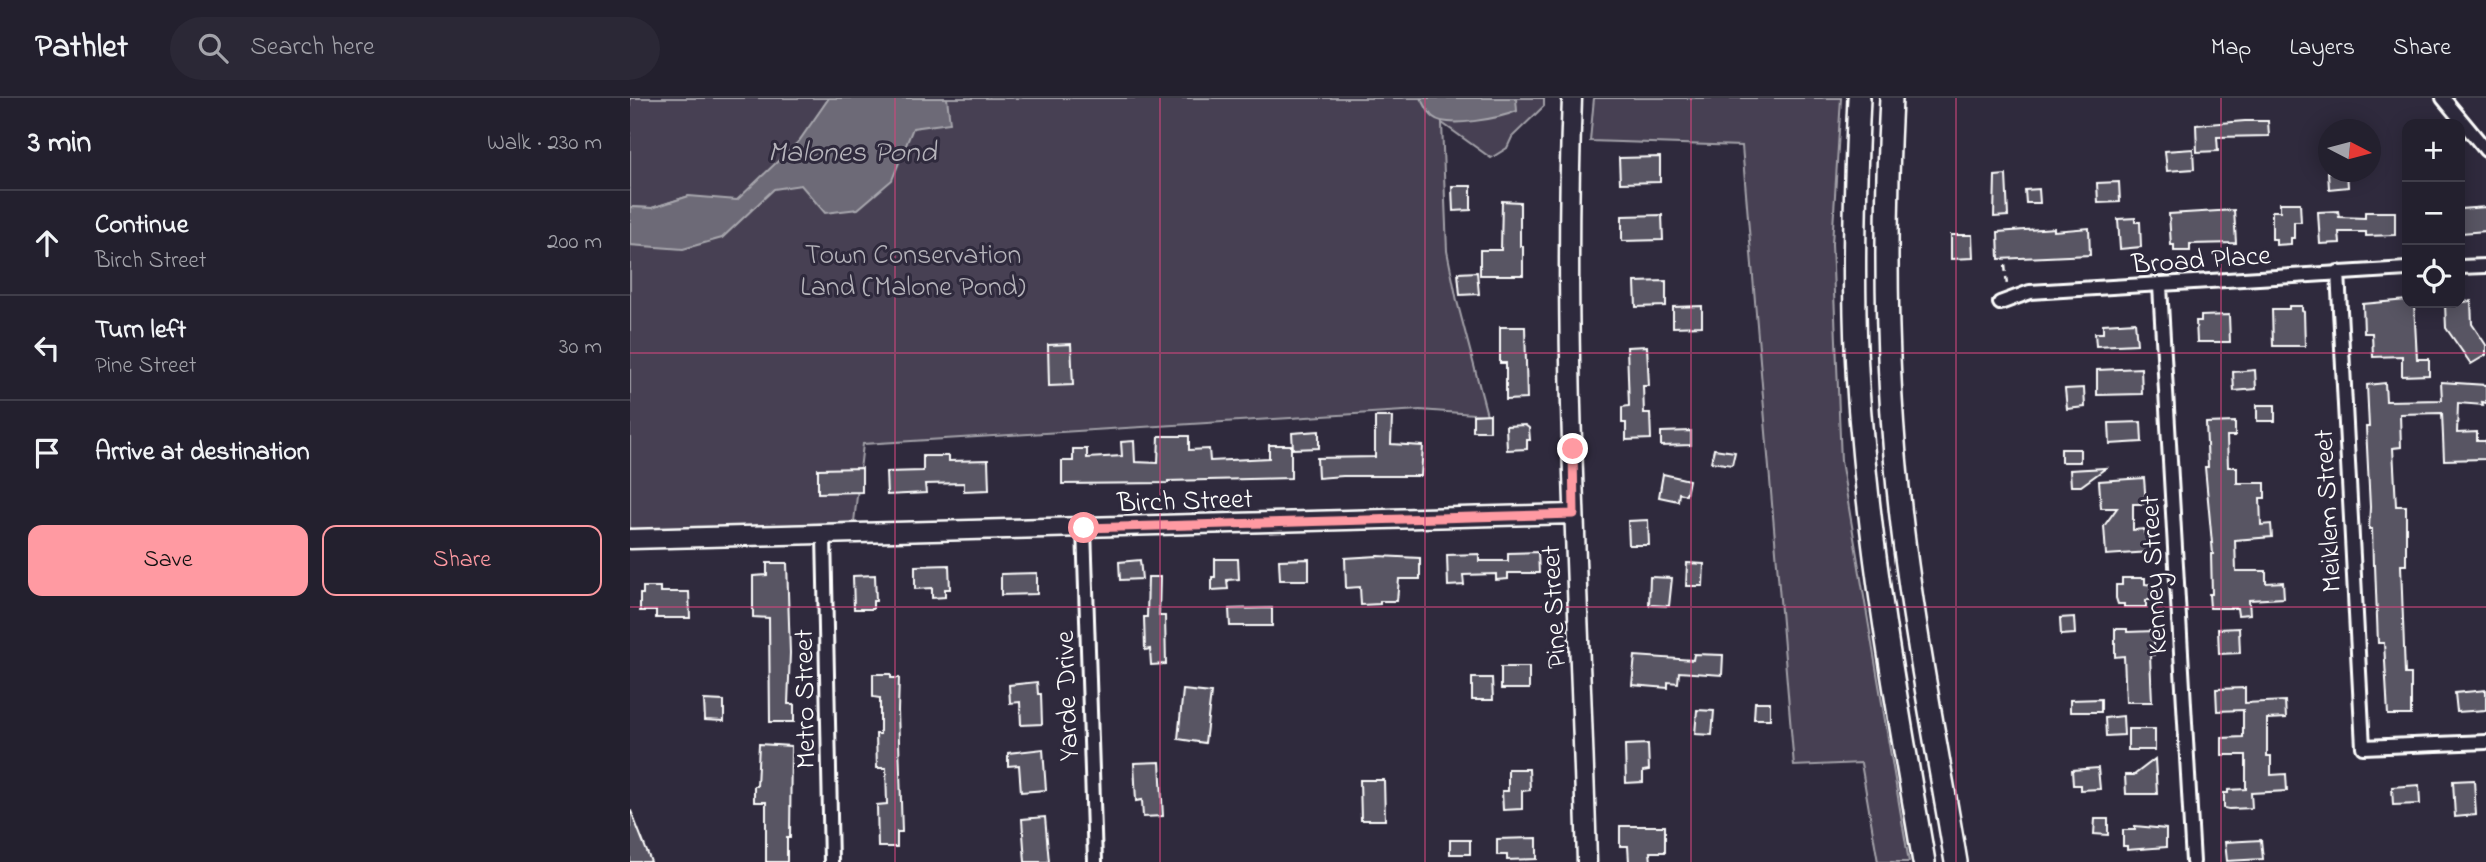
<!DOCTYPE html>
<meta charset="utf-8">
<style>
body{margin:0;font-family:"Indie Flower",sans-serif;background:#2b2836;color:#f1f3f6}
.controls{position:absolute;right:21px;top:21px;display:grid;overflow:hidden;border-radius:14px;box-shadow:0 4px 18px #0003}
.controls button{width:63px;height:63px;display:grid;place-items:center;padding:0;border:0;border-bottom:2px solid #403e4a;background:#23202e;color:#f1f3f6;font:35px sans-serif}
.compass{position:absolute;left:1688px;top:21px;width:63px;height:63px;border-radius:50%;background:#23202e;box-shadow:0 4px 18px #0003;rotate:96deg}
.stop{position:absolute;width:21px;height:21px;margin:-16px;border:5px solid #ff9aa2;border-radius:50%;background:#fff}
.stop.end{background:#ff9aa2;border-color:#fff;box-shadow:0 2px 7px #0008}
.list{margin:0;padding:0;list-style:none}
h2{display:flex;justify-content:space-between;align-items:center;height:91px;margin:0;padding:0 28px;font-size:30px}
h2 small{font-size:23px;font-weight:400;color:#a3a3aa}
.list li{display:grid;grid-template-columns:46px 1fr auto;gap:21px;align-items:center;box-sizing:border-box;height:105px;padding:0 28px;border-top:2px solid #403e4a}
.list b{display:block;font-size:26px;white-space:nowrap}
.list p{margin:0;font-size:23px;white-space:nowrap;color:#a3a3aa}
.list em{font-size:23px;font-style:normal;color:#a3a3aa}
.actions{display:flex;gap:14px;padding:21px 28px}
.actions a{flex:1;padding:16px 0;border:2px solid #ff9aa2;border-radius:14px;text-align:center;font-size:24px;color:#ff9aa2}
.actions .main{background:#ff9aa2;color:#111}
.icon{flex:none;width:38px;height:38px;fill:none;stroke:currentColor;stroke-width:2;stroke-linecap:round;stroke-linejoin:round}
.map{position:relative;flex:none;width:1856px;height:764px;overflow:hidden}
header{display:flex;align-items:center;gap:42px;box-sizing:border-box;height:98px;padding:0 35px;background:#23202e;border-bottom:2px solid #403e4a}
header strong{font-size:33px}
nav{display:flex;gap:38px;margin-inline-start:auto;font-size:24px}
.search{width:490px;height:63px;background:#2b2836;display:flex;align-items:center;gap:18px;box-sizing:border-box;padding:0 24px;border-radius:38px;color:#a3a3aa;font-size:26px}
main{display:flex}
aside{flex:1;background:#23202e}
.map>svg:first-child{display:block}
.green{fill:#464152;stroke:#a2a0a8;stroke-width:2}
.water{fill:#6d6a77;stroke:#a7a6ad;stroke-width:2}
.building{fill:#595564;stroke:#fff;stroke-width:2}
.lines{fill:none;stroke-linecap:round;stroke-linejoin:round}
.minor-casing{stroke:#fff;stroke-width:18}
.secondary-casing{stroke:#fff;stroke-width:23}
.trunk-casing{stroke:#fff;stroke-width:26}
.path{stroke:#fff;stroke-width:2.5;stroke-dasharray:7 5;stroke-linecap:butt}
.minor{stroke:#2f2a3d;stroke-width:12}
.secondary{stroke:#2f2a3d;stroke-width:18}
.trunk{stroke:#2f2a3d;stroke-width:21}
.route{stroke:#ff9aa2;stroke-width:9}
.grid{fill:none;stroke:#ce467c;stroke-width:2;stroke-opacity:0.55}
.labels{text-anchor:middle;stroke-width:6;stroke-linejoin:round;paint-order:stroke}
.park-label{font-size:28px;fill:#b5b3ba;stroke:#2f2a3d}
.street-label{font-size:28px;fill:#fff;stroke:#2f2a3d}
.water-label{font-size:30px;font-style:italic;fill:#b6b4bb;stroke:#2f2a3d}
</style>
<header>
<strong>Pathlet</strong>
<div class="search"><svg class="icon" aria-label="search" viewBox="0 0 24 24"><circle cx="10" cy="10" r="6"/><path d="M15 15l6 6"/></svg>Search here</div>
<nav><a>Map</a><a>Layers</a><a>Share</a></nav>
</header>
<main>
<aside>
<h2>3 min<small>Walk · 230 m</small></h2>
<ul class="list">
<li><svg class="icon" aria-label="ahead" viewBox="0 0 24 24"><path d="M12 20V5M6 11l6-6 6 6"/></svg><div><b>Continue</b><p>Birch Street</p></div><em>200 m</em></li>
<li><svg class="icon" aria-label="left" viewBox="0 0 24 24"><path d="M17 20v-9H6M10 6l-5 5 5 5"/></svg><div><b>Turn left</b><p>Pine Street</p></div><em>30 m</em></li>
<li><svg class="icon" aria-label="arrive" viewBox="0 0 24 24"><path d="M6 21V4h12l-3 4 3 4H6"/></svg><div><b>Arrive at destination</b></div></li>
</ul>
<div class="actions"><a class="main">Save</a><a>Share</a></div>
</aside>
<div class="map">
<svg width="1856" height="764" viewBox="0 0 1856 764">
<rect width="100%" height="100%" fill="#2f2a3d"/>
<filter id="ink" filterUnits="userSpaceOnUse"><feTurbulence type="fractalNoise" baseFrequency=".0143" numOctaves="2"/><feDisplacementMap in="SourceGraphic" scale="14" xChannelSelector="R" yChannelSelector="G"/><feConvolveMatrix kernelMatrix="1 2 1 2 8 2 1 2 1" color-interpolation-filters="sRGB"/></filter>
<g filter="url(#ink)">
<path class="green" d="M0,0H199L177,33L201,0H914V8L882,39L877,50L861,60L812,25L817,153L827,203L857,317L790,312L233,346L224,424L0,434V134L59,98L22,110L0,109Z
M964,0H1211L1202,146L1211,363L1279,764H1248L1231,665L1164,668L1112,48L960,43Z"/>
<path class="water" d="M199,0H317L320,25L283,30L262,82L228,111L195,115L171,87L144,91L92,140L53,151L0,147V109L22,110L59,98L107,102L169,43Z
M791,0H886L887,13C870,20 817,31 803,19C798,15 795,6 791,0Z"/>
<path class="building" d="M1615,23H1638L1639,38L1587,39L1588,53L1567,54L1566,27Z
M1563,51L1564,71L1537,73L1535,53Z
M1030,59V84L990,85L989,60Z
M1698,74H1717L1718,89L1699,91Z
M1376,77L1378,118L1364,119L1365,78Z
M1489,84L1490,104L1468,105L1467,85Z
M822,88H841V112L823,113Z
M1409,91L1410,105H1396L1395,92Z
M872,103L890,104V148H893V177H850V152H871Z
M1650,105H1670L1671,124H1664V140H1661V146L1646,147V141H1642V113H1650Z
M1856,109V133L1831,135L1830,111Z
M1604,112L1606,145L1560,146V153H1544V147H1541L1539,116Z
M1708,113L1709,119L1735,120V114H1765V137L1736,138V134H1709L1710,145L1690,146L1688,114Z
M1032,117L1033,142L992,143V118Z
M1505,120V124H1510L1511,149L1490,151L1488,121Z
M1424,130V133L1459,130L1460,157L1369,161L1368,134Z
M1321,137H1342L1343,160L1321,161Z
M847,174L849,196L830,197L828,175Z
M1036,183V208L1006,209L1005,184Z
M1777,202V205H1784L1787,261H1799V277L1772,278V258L1743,259L1742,235H1734L1733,206Z
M1841,203L1842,226L1856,247V257L1841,266L1816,230L1815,206Z
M1072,208V228L1043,229V209Z
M1659,208H1672V213L1674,214L1675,248H1643L1642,211H1659Z
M1599,217L1600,244H1567L1566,223H1571V218Z
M1505,224L1507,246L1466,248L1465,235H1473V226Z
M870,229H895L897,301L876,302V265H870Z
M441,246L443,287L419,288L418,247Z
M1017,248L1019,288H1013L1014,315H1020L1021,341L996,342V325H992V309L999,308L997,249Z
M1511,270L1512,296L1467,297V272Z
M1625,272L1626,291L1604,293L1603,274Z
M1811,284L1856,287V305L1852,304L1853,307L1828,305L1827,335L1847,334V343H1856V361L1814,362L1812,315L1770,316L1771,349L1763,350L1766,408H1776V467H1771L1775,576H1781V617H1758L1754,545H1748L1745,467H1743L1742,431H1739L1740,409L1736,329H1739L1737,287L1755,285L1756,303L1812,302Z
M1454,290L1455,309L1437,311L1435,291Z
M1627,307H1645V323H1627Z
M860,316V333H843V317Z
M745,319H762L761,346L793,348L791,378H713L688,380L687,360L745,359Z
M1511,324L1512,344L1480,346L1479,325Z
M1605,324V338H1597L1598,369H1607V385H1635V400H1630L1631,427L1641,426L1642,439L1605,442L1606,473H1636V485L1653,484L1654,500L1619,502L1620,516L1608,517L1607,510H1580L1579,496H1582L1581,456H1583L1575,369H1578L1576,325Z
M895,327L899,330L900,342H897V351L877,352L876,328Z
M689,333V350L663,351L662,335Z
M1061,333V347L1031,348V334Z
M529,338H559V352L579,351L580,363L639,360V347H661V380L538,383V385L432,386V363H443V351H457V360L492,358L491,344L504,343L505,364L528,365Z
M1084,351L1105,354L1102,367L1081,364Z
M1431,351H1450V364H1431Z
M293,358H319V363L358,362L359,392L334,393V385L295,386L296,395L257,397L256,374L293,373Z
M232,370V394L188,395V371Z
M1476,370L1451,388H1441L1440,372Z
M1033,376L1059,382L1056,397L1049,395L1048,403L1029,399Z
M1514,380L1516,406H1503V432L1514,431V435H1518L1520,454L1476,457L1474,428L1487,410H1471L1469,383Z
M1018,422L1019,447H999L998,423Z
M908,454L909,475H878V481L866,482V476L833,477L834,487L818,488L817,457L849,456V463H878V455Z
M748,458L790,460V481H769L767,503H750V506L731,507L730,489L716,490L715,460Z
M585,461H608L609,481L597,482L598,491L582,492V479H585Z
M679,461V482H650L649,462Z
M510,462L512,481L490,482L489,464Z
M137,465H157L160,555L158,606H164V624H140L139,520L123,519V478L137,477Z
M1057,465L1074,466L1073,488H1056Z
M319,467L320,491H315V499L302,500V490L285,491V468Z
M407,475V496L371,497V476Z
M245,477L246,503H243V511H224L223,478Z
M518,479H530L529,518H535L536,566L521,567L520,551L515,552L514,519H517Z
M1020,479L1042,480L1039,508L1019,507Z
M1492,480H1515V486L1524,487V502H1516V509H1494V506H1488L1486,500V487H1492Z
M13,489H30V494H59L60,520H26V513H10V496H13Z
M642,510V528H600L599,511Z
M1444,519L1445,536L1431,537L1430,520Z
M1609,530L1610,555L1589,556L1588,531Z
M1485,531H1497V534L1524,533V557H1520L1522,604H1496L1494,558L1485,559Z
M1064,556L1093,557L1092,577L1049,574L1048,585L1038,584V590L1002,587L1005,558L1063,562Z
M871,569H899V591H871Z
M243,576H261V580H269L268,613L272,734H267V749H248L247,707L257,706L256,670H247L246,636H250V600L243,599Z
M842,580H862L863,602H842Z
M407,584L408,596H411L412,626L391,627L390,604L380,605L379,587Z
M1615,590V605L1655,603L1656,620L1637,621V658H1641V677L1656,676L1657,693L1621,695L1622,710L1599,711L1594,710V695H1598V692L1616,691V657H1592V640L1613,639V612L1587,613L1586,591Z
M553,592L581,595L575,645L548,641Z
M1856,592V612L1827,614L1825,595Z
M1471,601V614H1440V602Z
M74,602L94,603V623L75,622Z
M1125,604H1140V621H1124Z
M1067,612L1084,613L1082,637L1065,636Z
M1493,618L1494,637L1476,638L1475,620Z
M1498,631H1525V652H1498Z
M129,646L161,648L160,740H157V764H136V704H124V688H127Z
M1018,646L1019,672L1013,673V684L996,685L995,647Z
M413,651L416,692L391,694L389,667L378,668V655Z
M1525,661L1527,696H1496L1495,677H1504Z
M530,664L533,718L513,719L512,702L506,703L504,665Z
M1468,670L1470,691L1450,692V687H1443L1442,672Z
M878,671H899L900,692L892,693V711L873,712L872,693H878Z
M730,682H754L755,722H731Z
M1844,682L1846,717L1825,719L1823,683Z
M1789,687L1790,706L1763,707L1762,689Z
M0,713H1L21,764H0Z
M415,719L419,764H395L392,721Z
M1465,721H1478V737L1464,736Z
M990,728H1035V754H1020L1021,764H999L998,748H990Z
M1505,728L1536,731V749L1497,752V748H1493V732H1505Z
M907,740V761L877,762V757H867V741Z
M820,742H840V756H820Z
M1631,742L1633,761L1597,763L1595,744Z"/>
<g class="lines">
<defs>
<path id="minor" d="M1813,0L1856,52
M1830,169L1856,168
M1708,174L1733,649L1856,644
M1530,188L1563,764
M1370,205L1400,194L1777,171
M454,430L465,764
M194,437L201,764"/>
<path id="secondary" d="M942,0C932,255 950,510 957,764
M0,441L944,416"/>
<path id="trunk" d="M1229,0C1224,113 1221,227 1232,339C1244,482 1270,623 1294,764
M1261,0C1254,140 1255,279 1271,418C1284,534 1307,649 1326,764"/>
</defs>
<use href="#minor" class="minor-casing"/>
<use href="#secondary" class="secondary-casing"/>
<use href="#trunk" class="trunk-casing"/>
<path class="path" d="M1375,167L1377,188"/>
<use href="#minor" class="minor"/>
<use href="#secondary" class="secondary"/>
<use href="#trunk" class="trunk"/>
</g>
</g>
<g class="lines" filter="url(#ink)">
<path class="route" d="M454,430L944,416L943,351"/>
</g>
<path class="grid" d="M265,0V764M530,0V764M795,0V764M1061,0V764M1326,0V764M1591,0V764M0,255H1856M0,509H1856"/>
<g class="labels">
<g class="park-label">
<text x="283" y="165">Town Conservation<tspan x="283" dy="32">Land (Malone Pond)</tspan></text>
</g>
<g class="street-label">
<text transform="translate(1571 160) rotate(-4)" y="10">Broad Place</text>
<text transform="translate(555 401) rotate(-2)" y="10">Birch Street</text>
<text transform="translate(1696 413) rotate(-93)" y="10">Meiklem Street</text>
<text transform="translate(1522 477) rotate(-93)" y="10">Kenney Street</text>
<text transform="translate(922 509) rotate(-93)" y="10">Pine Street</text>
<text transform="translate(435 598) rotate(-92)" y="10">Yarde Drive</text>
<text transform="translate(173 601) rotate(-91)" y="10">Metro Street</text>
</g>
<g class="water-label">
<text x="222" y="63">Malones Pond</text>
</g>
</g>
</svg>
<div class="controls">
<button>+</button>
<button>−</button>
<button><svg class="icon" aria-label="locate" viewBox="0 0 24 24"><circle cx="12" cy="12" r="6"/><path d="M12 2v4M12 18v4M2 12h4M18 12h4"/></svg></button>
</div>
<svg class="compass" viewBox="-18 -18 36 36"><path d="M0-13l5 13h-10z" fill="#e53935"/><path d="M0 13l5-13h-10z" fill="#a3a3aa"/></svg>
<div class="stop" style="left:454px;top:430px"></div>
<div class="stop end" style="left:943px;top:351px"></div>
</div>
</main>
